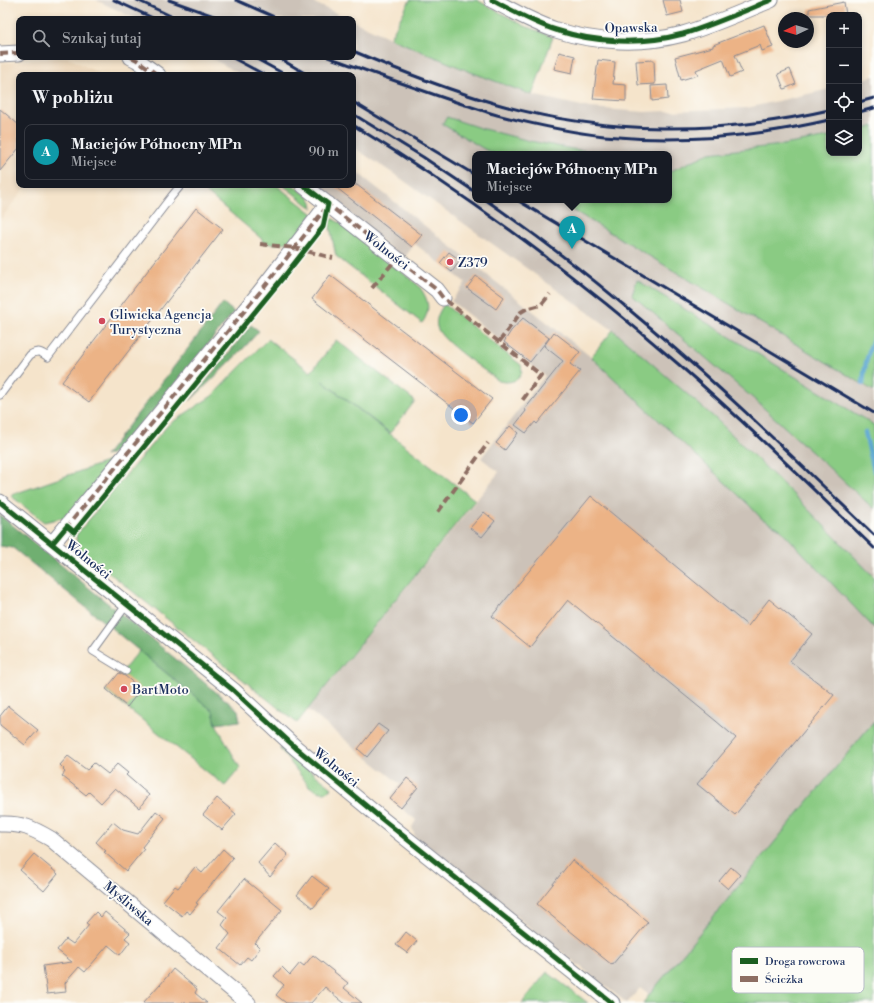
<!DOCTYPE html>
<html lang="pl">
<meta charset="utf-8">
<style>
body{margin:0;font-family:"Libre Bodoni",serif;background:#242831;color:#f1f3f6}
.controls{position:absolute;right:12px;top:12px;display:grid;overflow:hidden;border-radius:8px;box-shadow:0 2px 6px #0003}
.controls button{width:36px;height:36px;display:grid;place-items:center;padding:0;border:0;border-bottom:1px solid #363941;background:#171b24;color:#f1f3f6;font:20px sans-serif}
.compass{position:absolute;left:778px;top:12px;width:36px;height:36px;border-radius:50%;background:#171b24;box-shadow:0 2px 6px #0003;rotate:266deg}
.you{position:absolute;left:461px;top:415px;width:14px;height:14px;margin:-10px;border:3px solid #fff;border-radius:50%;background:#1a73e8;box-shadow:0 0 0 6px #1a73e833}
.badge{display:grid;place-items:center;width:26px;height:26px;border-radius:50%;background:#ea580c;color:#fff;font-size:13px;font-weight:700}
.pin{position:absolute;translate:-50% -33px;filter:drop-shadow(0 1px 2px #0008)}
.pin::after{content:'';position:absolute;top:21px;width:14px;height:12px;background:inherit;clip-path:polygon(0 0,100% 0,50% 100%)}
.popup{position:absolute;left:472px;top:151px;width:200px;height:52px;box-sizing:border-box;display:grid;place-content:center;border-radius:8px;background:#171b24;filter:drop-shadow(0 1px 3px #0005);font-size:13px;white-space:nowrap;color:#9ea1a6}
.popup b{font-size:15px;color:#f1f3f6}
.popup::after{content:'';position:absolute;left:50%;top:100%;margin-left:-8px;border:8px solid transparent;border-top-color:#171b24}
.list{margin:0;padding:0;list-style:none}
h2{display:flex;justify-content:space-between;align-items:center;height:52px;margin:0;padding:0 16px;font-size:17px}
h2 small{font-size:13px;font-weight:400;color:#9ea1a6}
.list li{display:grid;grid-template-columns:26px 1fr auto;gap:12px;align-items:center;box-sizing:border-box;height:56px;margin:0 8px 8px;padding:0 8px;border:1px solid #363941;border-radius:8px}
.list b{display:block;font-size:15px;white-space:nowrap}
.list p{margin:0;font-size:13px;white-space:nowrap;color:#9ea1a6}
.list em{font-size:13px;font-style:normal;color:#9ea1a6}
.icon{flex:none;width:22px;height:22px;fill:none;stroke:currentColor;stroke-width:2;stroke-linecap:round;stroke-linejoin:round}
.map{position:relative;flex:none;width:874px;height:1003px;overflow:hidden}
.search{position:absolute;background:#171b24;box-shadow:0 2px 6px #0003;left:16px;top:16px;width:340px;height:44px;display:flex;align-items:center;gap:10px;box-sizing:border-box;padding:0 14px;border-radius:8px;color:#9ea1a6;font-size:15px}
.panel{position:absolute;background:#171b24;box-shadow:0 2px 6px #0003;left:16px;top:72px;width:340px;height:116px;border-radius:8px}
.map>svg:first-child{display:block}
.built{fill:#edd7ba}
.industrial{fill:#ccc2b8}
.green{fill:#8acb83;stroke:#527d70}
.forest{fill:#6faf71;stroke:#456f68}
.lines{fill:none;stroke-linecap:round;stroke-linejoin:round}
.stream{stroke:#58a5d1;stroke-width:4.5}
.building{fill:#ecb386}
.service-casing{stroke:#888a94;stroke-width:9}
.minor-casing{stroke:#888a94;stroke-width:17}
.service{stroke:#fff;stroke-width:7}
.minor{stroke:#fff;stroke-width:15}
.rail{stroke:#1b2f5e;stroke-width:3}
.quiet{stroke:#8d6e63;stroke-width:4;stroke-dasharray:8 4;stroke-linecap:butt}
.cycleway-casing{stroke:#fdfcf7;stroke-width:8}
.cycleway{stroke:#1b5e20;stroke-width:5}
.poi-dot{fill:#d1495b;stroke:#fdfcf7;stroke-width:1.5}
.labels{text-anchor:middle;stroke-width:3.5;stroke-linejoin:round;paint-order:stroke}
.street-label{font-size:13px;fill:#1b2f5e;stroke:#fdfcf7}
.poi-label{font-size:13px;fill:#1b2f5e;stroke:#fdfcf7;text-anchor:start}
.key{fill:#fdfcf7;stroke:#b9bec9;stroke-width:1}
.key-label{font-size:11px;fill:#1b2f5e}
</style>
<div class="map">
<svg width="874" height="1003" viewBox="0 0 874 1003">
<rect width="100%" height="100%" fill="#fdfcf7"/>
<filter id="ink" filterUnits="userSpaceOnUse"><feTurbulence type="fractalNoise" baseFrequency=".025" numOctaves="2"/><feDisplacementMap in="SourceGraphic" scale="8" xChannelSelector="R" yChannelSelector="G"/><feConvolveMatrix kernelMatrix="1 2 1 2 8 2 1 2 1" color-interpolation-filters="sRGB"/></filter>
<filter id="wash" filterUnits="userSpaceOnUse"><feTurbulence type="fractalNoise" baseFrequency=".012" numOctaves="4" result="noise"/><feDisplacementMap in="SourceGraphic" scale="16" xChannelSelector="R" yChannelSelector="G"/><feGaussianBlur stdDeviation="0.9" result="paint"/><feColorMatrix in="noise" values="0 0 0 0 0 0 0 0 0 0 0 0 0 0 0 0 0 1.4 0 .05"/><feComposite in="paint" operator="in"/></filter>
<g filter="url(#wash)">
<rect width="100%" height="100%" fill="#f5e4cb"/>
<path class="built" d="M67,57L102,75H19V185H27L0,220V63Z"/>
<path class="industrial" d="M96,0H308L349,19H136Z
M353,21L390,38L468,71L532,95L590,108L645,112L747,108L817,92L829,89V137L783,145L709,153L669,172V156L670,155L669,154L578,150L530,141L480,128L447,117L484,149L494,154H475V200H556L874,391V425L637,281L632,295L755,400L874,509V577L799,500L613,330L400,178L353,147V75H241L210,57H353Z
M874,76V126L859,130V80Z
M353,169L591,357L749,505L762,519L779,528L874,628V721L649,995L640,988L627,1003L415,837L412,827L416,820L389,798L400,784L308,710L499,472L481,458L545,376L451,301L466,283L415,244L404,258L320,192L326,185H353Z"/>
<path class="green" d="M410,0H477L525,26L553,37L532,95L468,71L390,38Z
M447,117L480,128L530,141L578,150L656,154H494L484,149L442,124Z
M874,126V391L556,200H669V172L709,153L783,145L829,137V153H859V130Z
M199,185H276L313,214C307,221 302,230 295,237C287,245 271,245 261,242L263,240L207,193Z
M283,185H293L309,197L312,202L313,209Z
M328,218L333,219L342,224L418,285C428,298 432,309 422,323L336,256Z
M637,280L874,425V509L755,400L632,295Z
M444,304L521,365C525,380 511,384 499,381C486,371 440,341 437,327C435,318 440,311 444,304Z
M613,330L716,419L799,500L874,577V628L779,528L762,519L749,505L591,357Z
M268,339L311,372L336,340L415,401L390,433L322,381L475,500L297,723L77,547L76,535L168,425L212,396L241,366Z
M115,459L65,520L62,518L44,522L11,496V495Z
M139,651L213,711L216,724L240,768L225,786L106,691Z
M874,721V1003H643L649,995Z
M282,748L332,788C325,795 317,792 309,786L280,749V748Z
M547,972L588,1003H522Z"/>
<path class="forest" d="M223,303L234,312L145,422L115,452L105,456Z
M251,325L259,331L243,349L190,401Z
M0,515L238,710L240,721L216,724L213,711L13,548L0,546Z"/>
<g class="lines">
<path class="stream" d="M863,384C864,367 868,352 874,336
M865,432L874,471"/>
</g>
<g id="blocks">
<path class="building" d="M663,0H680L683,12L667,16Z
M844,2L846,15H809V9Z
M764,25L773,47L762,51L760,45L735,55L742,72L730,77L723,59L696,70L698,75L681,80L675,57L713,47V45Z
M559,52L575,56L572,73L554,69Z
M598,60L615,62L613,84L626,85V101L593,99Z
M654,60L655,84L638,85L636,61Z
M790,69L796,84L784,89L778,74Z
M667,85L668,99L652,101L651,86Z
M0,109L19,125V148L0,171Z
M333,185H357L422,235L412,247Z
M196,208L223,229L89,402L62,382Z
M449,252L460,260L452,272L440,263Z
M330,275L492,399L473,423L312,299Z
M476,276L504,297L496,309L467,288Z
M523,318L549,338L530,362L504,342L511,331Z
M554,332L580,352L570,364L580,371L537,424L535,422L526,433L515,425L526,411L525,409L563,361L544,346Z
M510,426L518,433L505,450L496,443Z
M591,496L748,626L769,599L812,634L790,661L834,695L735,815L697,784L736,738L716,721L568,600L530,647L492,616Z
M484,512L495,521L482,537L470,528Z
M119,673L125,676L141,689L127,707L106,689Z
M8,706L38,730L25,745L0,725V716Z
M378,724L388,731L367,757L358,749Z
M68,756L87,770L94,763L108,774L117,764L128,773L126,775L149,795L139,808L115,788L101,803L89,792L86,795L62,776L65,772L63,770L64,769L60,765Z
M407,778L418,787L401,808L390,799Z
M217,798L236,814L222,830L203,815Z
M156,811L165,818L142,847L144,849L126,871L104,852L106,851L96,842L113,822L123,830L138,834Z
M275,843L288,855L270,877L258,863Z
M223,849L233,858L196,903L198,904L190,914L186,911L182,916L163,901L175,886L178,888L195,867L202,873Z
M34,854L58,874L44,891L20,870Z
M572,860L648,922L612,965L537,904Z
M731,867L740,875L728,889L719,881Z
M312,876L329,889L313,908L297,895Z
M244,879L282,910L255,943L260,948L251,960L247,957L240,965L219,948L230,934L222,925L227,918L218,911Z
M96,912L101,917L105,912L130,933L125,938L130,942L120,955L108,945L85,972L79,967L65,983L66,992L47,994L43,966L72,962L57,950L66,939L73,944L89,925L86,923Z
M406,932L417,941L407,953L396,945Z
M313,955L348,983L344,988L362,1003H344L325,987L311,1003H286L276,995L284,985L274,976L282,967L290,975L300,963L304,966Z
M173,969L197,989L195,993L207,1003H143L160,984V985Z"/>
</g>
</g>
<g filter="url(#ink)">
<use href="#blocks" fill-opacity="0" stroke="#888a94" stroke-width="1"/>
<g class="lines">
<defs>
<path id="service" d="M0,395L30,355C39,350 41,352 48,357L171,197L181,185
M126,671L93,651L127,604"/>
<path id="minor" d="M492,0C513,11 534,23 556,30C596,43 642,45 683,34C713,25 742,12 771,0
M0,54L19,53
M131,57L137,60L158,75
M303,185L437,290L443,298
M0,502L233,690L296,748L382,819L612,1003
M52,544L260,292L328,204
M0,824C22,823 32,828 51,839L248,1003"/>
</defs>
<use href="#service" class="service-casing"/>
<use href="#minor" class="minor-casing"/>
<use href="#service" class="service"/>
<use href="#minor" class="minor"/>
<path class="rail" d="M114,0L155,19
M137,0L177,19
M169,0L222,19
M236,0L279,19
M353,51C400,71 448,90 497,104C605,135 720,135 829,110
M231,57L265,75
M253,57L286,75
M277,57L308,75
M328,57C373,73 417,89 462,104C474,107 485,112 497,115C532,124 568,132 604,136C679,143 756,137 829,120
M353,102L475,175
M859,102L874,98
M859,112L874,108
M353,114L423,157L475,192
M353,125C468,195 575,275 677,363C745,422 809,485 874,548
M486,200C539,237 590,276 639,318C721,386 797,461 874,535
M517,200L874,413"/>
<path class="quiet" d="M0,54L19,53
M131,57L137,60L158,75
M325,202L437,290L443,298L541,375L521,402
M260,244L295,248L333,258
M372,288L397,258
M499,342L521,312L526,309L541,305L550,294
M438,512L488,443
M65,529L260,292L325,209"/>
<defs>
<path id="cycleway" d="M492,0C513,11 534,23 556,30C596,43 642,45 683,34C713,25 742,12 771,0
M0,502L233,690L296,748L382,819L612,1003
M52,544L67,526L74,532L286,274L323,227L328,204L303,185"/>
</defs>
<use href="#cycleway" class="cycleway-casing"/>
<use href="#cycleway" class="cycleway"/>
</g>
</g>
<g class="poi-dot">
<circle cx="450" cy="262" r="4"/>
<circle cx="102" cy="321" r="4"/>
<circle cx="124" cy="689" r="4"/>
</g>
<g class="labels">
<g class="street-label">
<text transform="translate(631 27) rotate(-1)" y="5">Opawska</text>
<text transform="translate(387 250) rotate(38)" y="5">Wolności</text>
<text transform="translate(89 559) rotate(39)" y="5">Wolności</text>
<text transform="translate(337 767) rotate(39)" y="5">Wolności</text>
<text transform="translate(129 903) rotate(40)" y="5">Myśliwska</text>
</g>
<g class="poi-label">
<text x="458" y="267">Z379</text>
<text x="110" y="319">Gliwicka Agencja<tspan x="110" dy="15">Turystyczna</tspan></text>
<text x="132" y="694">BartMoto</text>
</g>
</g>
<rect x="732" y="947" width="132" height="46" rx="6" class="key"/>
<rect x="740" y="958" width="18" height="6" fill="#1b5e20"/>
<rect x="740" y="976" width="18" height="6" fill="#8d6e63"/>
<g class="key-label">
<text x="765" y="965">Droga rowerowa</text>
<text x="765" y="983">Ścieżka</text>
</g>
</svg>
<div class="controls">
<button>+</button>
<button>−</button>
<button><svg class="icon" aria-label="locate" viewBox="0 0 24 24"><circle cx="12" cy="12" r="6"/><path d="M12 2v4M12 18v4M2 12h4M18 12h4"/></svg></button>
<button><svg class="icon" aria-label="layers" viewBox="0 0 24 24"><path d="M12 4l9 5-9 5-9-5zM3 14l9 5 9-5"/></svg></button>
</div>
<svg class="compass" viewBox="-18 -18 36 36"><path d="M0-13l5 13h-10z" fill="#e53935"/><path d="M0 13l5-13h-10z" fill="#9ea1a6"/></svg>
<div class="you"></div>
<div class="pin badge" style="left:572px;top:249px;background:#0f9aa8">A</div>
<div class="popup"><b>Maciejów Północny MPn</b>Miejsce</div>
<div class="search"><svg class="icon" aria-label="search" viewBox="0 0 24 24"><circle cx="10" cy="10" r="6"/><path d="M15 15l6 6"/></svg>Szukaj tutaj</div>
<section class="panel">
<h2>W pobliżu<small></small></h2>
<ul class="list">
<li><span class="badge" style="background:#0f9aa8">A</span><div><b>Maciejów Północny MPn</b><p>Miejsce</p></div><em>90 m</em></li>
</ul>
</section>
</div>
